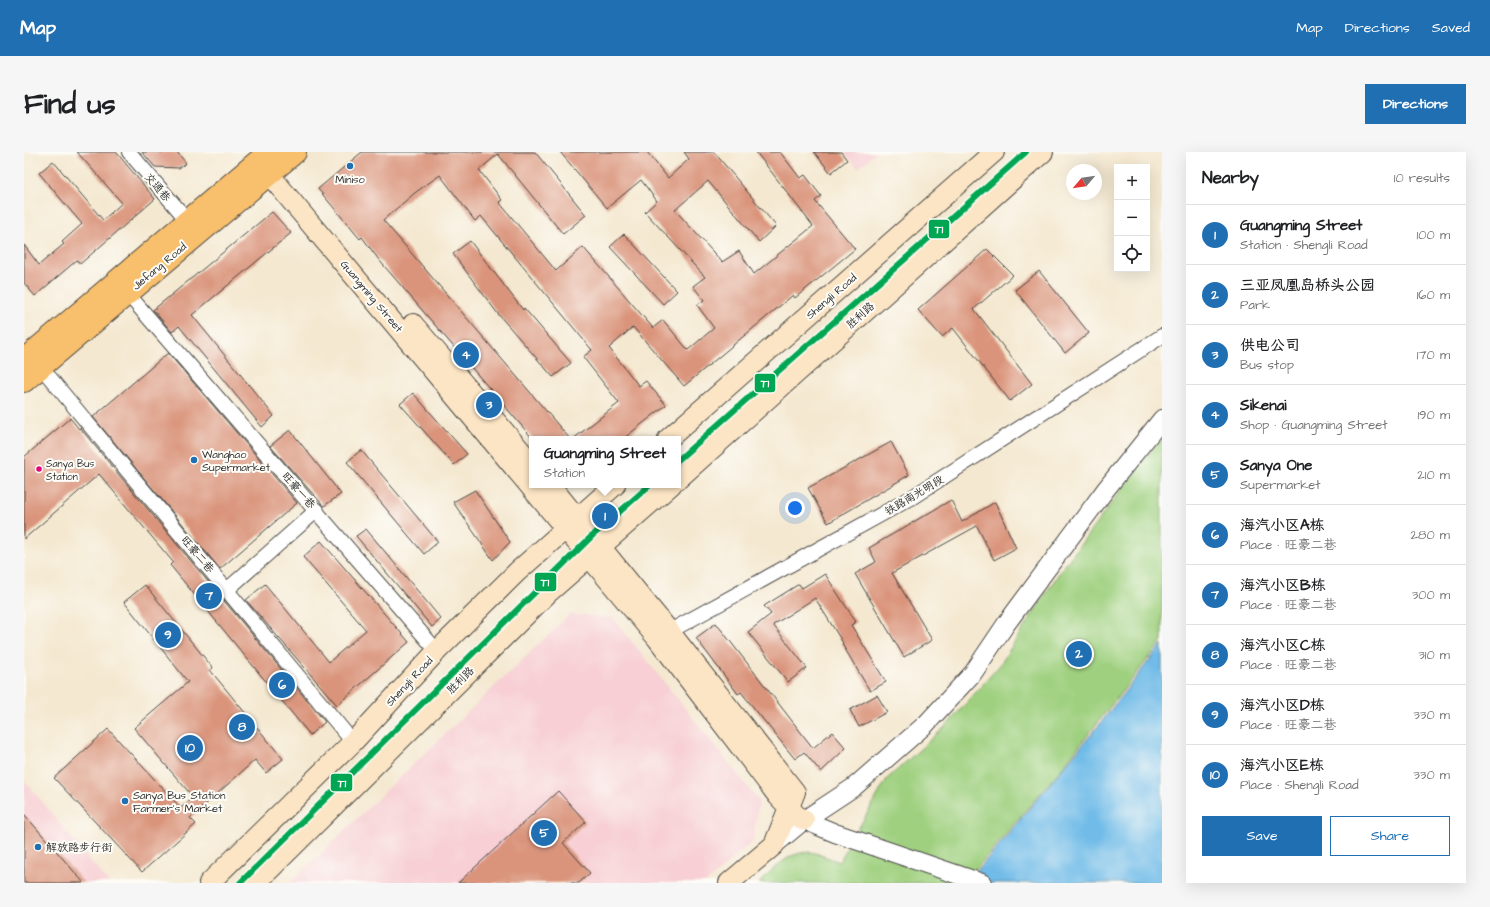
<!DOCTYPE html>
<meta charset="utf-8">
<style>
body{margin:0;font-family:"Architects Daughter","LXGW WenKai TC",sans-serif;background:#f6f6f6;color:#202124}
.controls{position:absolute;right:12px;top:12px;display:grid;overflow:hidden;border-radius:0px;box-shadow:0 4px 16px #0002}
.controls button{width:36px;height:36px;display:grid;place-items:center;padding:0;border:0;border-bottom:1px solid #e0e0e0;background:#fff;color:#202124;font:20px sans-serif}
.compass{position:absolute;left:1042px;top:12px;width:36px;height:36px;border-radius:50%;background:#fff;box-shadow:0 4px 16px #0002;rotate:241deg}
.you{position:absolute;left:771px;top:356px;width:14px;height:14px;margin:-10px;border:3px solid #fff;border-radius:50%;background:#1a73e8;box-shadow:0 0 0 6px #1a73e833}
.badge{display:grid;place-items:center;width:26px;height:26px;border-radius:50%;background:#1f6fb2;color:#fff;font-size:13px;font-weight:700}
.pin{position:absolute;translate:-50% -50%;border:2px solid #fff;box-shadow:0 1px 4px #0006}
.popup{position:absolute;left:505px;top:284px;width:152px;height:52px;box-sizing:border-box;display:grid;place-content:center;border-radius:0px;background:#fff;filter:drop-shadow(0 1px 3px #0005);font-size:13px;white-space:nowrap;color:#757577}
.popup b{font-size:15px;color:#202124}
.popup::after{content:'';position:absolute;left:50%;top:100%;margin-left:-8px;border:8px solid transparent;border-top-color:#fff}
.list{margin:0;padding:0;list-style:none}
h2{display:flex;justify-content:space-between;align-items:center;height:52px;margin:0;padding:0 16px;font-size:17px}
h2 small{font-size:13px;font-weight:400;color:#757577}
.list li{display:grid;grid-template-columns:26px 1fr auto;gap:12px;align-items:center;box-sizing:border-box;height:60px;padding:0 16px;border-top:1px solid #e0e0e0}
.list b{display:block;font-size:15px;white-space:nowrap}
.list p{margin:0;font-size:13px;white-space:nowrap;color:#757577}
.list em{font-size:13px;font-style:normal;color:#757577}
.actions{display:flex;gap:8px;padding:12px 16px}
.actions a{flex:1;padding:9px 0;border:1px solid #1f6fb2;border-radius:0px;text-align:center;font-size:14px;color:#1f6fb2}
.actions .main{background:#1f6fb2;color:#fff}
.icon{flex:none;width:22px;height:22px;fill:none;stroke:currentColor;stroke-width:2;stroke-linecap:round;stroke-linejoin:round}
.map{position:relative;flex:none;width:1138px;height:731px;overflow:hidden;border-radius:0px}
header{display:flex;align-items:center;gap:24px;box-sizing:border-box;height:56px;padding:0 20px;background:#1f6fb2;color:#fff}
header strong{font-size:19px}
nav{display:flex;gap:22px;margin-inline-start:auto;font-size:14px}
.intro{display:flex;align-items:center;justify-content:space-between;box-sizing:border-box;height:96px;padding:0 24px}
h1{margin:0;font-size:28px}
.button{padding:10px 18px;border-radius:0px;background:#1f6fb2;color:#fff;font-size:14px;font-weight:700}
main{display:flex;gap:24px;padding:0 24px}
aside{flex:1;background:#fff;border-radius:0px;box-shadow:0 4px 16px #0002}
.map>svg:first-child{display:block}
.built{fill:#f7cfd4}
.green{fill:#9fd07f;stroke:#657e55}
.water{fill:#6fbbe8;stroke:#4d738a}
.building{fill:#da947b}
.lines{fill:none;stroke-linecap:round;stroke-linejoin:round}
.minor-casing{stroke:#494744;stroke-width:16}
.tertiary-casing{stroke:#494744;stroke-width:20}
.secondary-casing{stroke:#494744;stroke-width:22}
.primary-casing{stroke:#494744;stroke-width:24}
.minor{stroke:#fff;stroke-width:14}
.tertiary{stroke:#fff;stroke-width:18}
.secondary{stroke:#fce5c4;stroke-width:20}
.primary{stroke:#f8bf6c;stroke-width:22}
.rail-1-casing{stroke:#fdfcf7;stroke-width:9}
.rail-1{stroke:#00a651;stroke-width:6}
.poi-dot{fill:#1f6fb2;stroke:#fdfcf7;stroke-width:1.5}
.bus-dot{fill:#e5007d;stroke:#fdfcf7;stroke-width:1.5}
.labels{text-anchor:middle;stroke-width:4;stroke-linejoin:round;paint-order:stroke}
.bus-label{font-size:10px;fill:#2b2b2b;stroke:#fdfcf7;text-anchor:start}
.poi-label{font-size:11px;fill:#2b2b2b;stroke:#fdfcf7;text-anchor:start}
.street-label{font-size:11px;fill:#2b2b2b;stroke:#fdfcf7}
.line-badge{stroke:#fdfcf7;stroke-width:1.5}
.badge-label{font-size:11px;text-anchor:middle;font-weight:bold;fill:#fff}
</style>
<header>
<strong>Map</strong>
<nav><a>Map</a><a>Directions</a><a>Saved</a></nav>
</header>
<div class="intro"><h1>Find us</h1><a class="button">Directions</a></div>
<main>
<div class="map">
<svg width="1138" height="731" viewBox="0 0 1138 731">
<rect width="100%" height="100%" fill="#fdfcf7"/>
<filter id="ink" filterUnits="userSpaceOnUse"><feTurbulence type="fractalNoise" baseFrequency=".025" numOctaves="2"/><feDisplacementMap in="SourceGraphic" scale="8" xChannelSelector="R" yChannelSelector="G"/><feConvolveMatrix kernelMatrix="1 2 1 2 8 2 1 2 1" color-interpolation-filters="sRGB"/></filter>
<filter id="wash" filterUnits="userSpaceOnUse"><feTurbulence type="fractalNoise" baseFrequency=".012" numOctaves="4" result="noise"/><feDisplacementMap in="SourceGraphic" scale="16" xChannelSelector="R" yChannelSelector="G"/><feGaussianBlur stdDeviation="0.9" result="paint"/><feColorMatrix in="noise" values="0 0 0 0 0 0 0 0 0 0 0 0 0 0 0 0 0 1.4 0 .05"/><feComposite in="paint" operator="in"/></filter>
<g filter="url(#wash)">
<rect width="100%" height="100%" fill="#f4e8d0"/>
<path class="built" d="M820,0H853L834,16Z
M546,462L589,466L735,649L729,689L682,731H266Z
M0,628L85,731H0Z"/>
<path class="green" d="M1138,284V489L1037,617L940,731H735C750,716 768,696 791,701C799,703 807,707 815,710L863,627L923,573L975,514L1035,421Z"/>
<path class="water" d="M1138,492V731H943L1075,573Z"/>
<g id="blocks">
<path class="building" d="M53,0H92L131,47L56,112L53,108L11,144L0,131V93L15,113L40,92L38,90L58,72L15,21L29,9L79,68L98,51Z
M118,0H153L162,11L155,16L131,15Z
M338,0H511L562,63L539,82L474,2L455,18L478,48L475,50L532,119L559,95L629,176L639,168L664,198L690,176L673,153L680,148L669,134L681,125L621,60L633,49L617,28L583,56L536,0H623L644,26L665,7L660,0H690L752,74L735,90L684,29L651,58L698,110L715,99L730,122L789,74L732,0H756L776,26L781,23L797,44L791,49L831,97L771,146L769,143L660,234L609,175L585,196L615,234L622,229L642,253L599,287H549L595,251L559,205L568,198L457,64L451,69L416,23L392,40L359,68L546,287H509L355,108L338,85L336,87L294,37Z
M790,0H817L823,8L807,21Z
M248,60L267,81L168,163L250,264L238,275L155,174L148,180L129,158Z
M600,82L653,139L639,152L586,95Z
M446,89L499,158L500,156L547,211L529,225L474,162L429,102Z
M963,97L989,123L950,157L1008,232L986,249L929,176L918,185L894,158Z
M1015,119L1065,181L1041,201L991,138Z
M144,201L273,351L196,417L69,265Z
M389,241L443,302L430,313L376,252Z
M46,266L55,277L56,276L301,570L286,583L146,413L149,410L75,322L0,387V305Z
M266,278L317,342L300,354L246,294Z
M867,290L885,323L804,371L784,336Z
M337,298L414,390L400,402L323,310Z
M451,338L486,390L469,408L429,350Z
M927,348L938,370L971,350L992,396L970,408L953,374L868,421L908,488L880,505L831,422L852,410L845,396Z
M342,377L417,467L408,475L332,384Z
M297,389L385,490L313,553L222,448L241,432L305,510L342,478L279,405Z
M801,422L832,470L827,473L862,530L846,539L818,492L819,491L791,446L749,473L783,516L764,530L724,480L747,462L740,454L775,432L778,436Z
M121,433L189,516L186,518L259,607L242,621L231,608L166,666L172,672L118,720L30,626L84,577L157,656L169,645L110,576L164,530L100,450Z
M692,471L789,596L808,580L822,596L797,620L780,600L771,607L717,540L714,542L672,486Z
M853,543L863,560L835,575L826,558Z
M534,639L562,670L539,691L566,721L555,731H434Z
M0,662L60,731H0Z"/>
</g>
</g>
<g filter="url(#ink)">
<use href="#blocks" fill-opacity="0" stroke="#494744" stroke-width="1"/>
<g class="lines">
<defs>
<path id="minor" d="M105,0L164,69
M103,141L413,499
M17,215L329,590
M204,437L293,358
M637,484L887,346L1138,184"/>
<path id="tertiary" d="M780,668L811,681L958,731
M750,693L780,668L830,635L902,572L949,521L982,472L1082,337L1138,267"/>
<path id="secondary" d="M234,9L633,486L754,644L773,664L780,668
M389,172L508,312
M644,287L970,0
M654,327L1019,0
M526,333L645,479L771,640L750,693L705,731
M185,731L329,590L413,499L494,419L591,333
M232,731L525,440L647,333"/>
<path id="primary" d="M0,208L245,0
M0,229L271,0"/>
</defs>
<use href="#minor" class="minor-casing"/>
<use href="#tertiary" class="tertiary-casing"/>
<use href="#secondary" class="secondary-casing"/>
<use href="#primary" class="primary-casing"/>
<use href="#minor" class="minor"/>
<use href="#tertiary" class="tertiary"/>
<use href="#secondary" class="secondary"/>
<use href="#primary" class="primary"/>
<defs>
<path id="rail-1" d="M654,308L1002,0
M216,731L568,384L626,333"/>
</defs>
<use href="#rail-1" class="rail-1-casing"/>
<use href="#rail-1" class="rail-1"/>
</g>
</g>
<g class="poi-dot">
<circle cx="326" cy="14" r="4"/>
<circle cx="170" cy="308" r="4"/>
<circle cx="101" cy="649" r="4"/>
<circle cx="14" cy="695" r="4"/>
</g>
<circle class="bus-dot" cx="15" cy="317" r="3.5"/>
<g class="labels">
<g class="bus-label">
<text x="22" y="315">Sanya Bus<tspan x="22" dy="13">Station</tspan></text>
</g>
<g class="poi-label">
<text x="326" y="31" text-anchor="middle">Miniso</text>
<text x="178" y="306">Wanghao<tspan x="178" dy="13">Supermarket</tspan></text>
<text x="109" y="647">Sanya Bus Station<tspan x="109" dy="13">Farmer’s Market</tspan></text>
<text x="22" y="699">解放路步行街</text>
</g>
<g class="street-label">
<text transform="translate(134 35) rotate(50)" y="4">交通巷</text>
<text transform="translate(135 114) rotate(-40)" y="4">Jiefang Road</text>
<text transform="translate(348 144) rotate(50)" y="4">Guangming Street</text>
<text transform="translate(807 144) rotate(-41)" y="4">Shengli Road</text>
<text transform="translate(836 163) rotate(-42)" y="4">胜利路</text>
<text transform="translate(275 338) rotate(49)" y="4">旺豪一巷</text>
<text transform="translate(890 343) rotate(-31)" y="4">铁路南光明段</text>
<text transform="translate(174 402) rotate(50)" y="4">旺豪二巷</text>
<text transform="translate(436 528) rotate(-45)" y="4">胜利路</text>
<text transform="translate(385 529) rotate(-47)" y="4">Shengli Road</text>
</g>
</g>
<g class="line-badge">
<rect x="904" y="67" width="22" height="20" rx="4" fill="#00a651"/>
<rect x="730" y="221" width="22" height="20" rx="4" fill="#00a651"/>
<rect x="510" y="420" width="23" height="20" rx="4" fill="#00a651"/>
<rect x="306" y="621" width="23" height="19" rx="4" fill="#00a651"/>
</g>
<g class="badge-label">
<text x="915" y="81">T1</text>
<text x="741" y="235">T1</text>
<text x="521" y="434">T1</text>
<text x="318" y="635">T1</text>
</g>
</svg>
<div class="controls">
<button>+</button>
<button>−</button>
<button><svg class="icon" aria-label="locate" viewBox="0 0 24 24"><circle cx="12" cy="12" r="6"/><path d="M12 2v4M12 18v4M2 12h4M18 12h4"/></svg></button>
</div>
<svg class="compass" viewBox="-18 -18 36 36"><path d="M0-13l5 13h-10z" fill="#e53935"/><path d="M0 13l5-13h-10z" fill="#757577"/></svg>
<div class="you"></div>
<div class="pin badge" style="left:581px;top:364px">1</div>
<div class="popup"><b>Guangming Street</b>Station</div>
<div class="pin badge" style="left:1055px;top:502px">2</div>
<div class="pin badge" style="left:465px;top:253px">3</div>
<div class="pin badge" style="left:442px;top:203px">4</div>
<div class="pin badge" style="left:520px;top:681px">5</div>
<div class="pin badge" style="left:258px;top:533px">6</div>
<div class="pin badge" style="left:185px;top:444px">7</div>
<div class="pin badge" style="left:218px;top:575px">8</div>
<div class="pin badge" style="left:144px;top:483px">9</div>
<div class="pin badge" style="left:166px;top:596px">10</div>
</div>
<aside>
<h2>Nearby<small>10 results</small></h2>
<ul class="list">
<li><span class="badge">1</span><div><b>Guangming Street</b><p>Station · Shengli Road</p></div><em>100 m</em></li>
<li><span class="badge">2</span><div><b>三亚凤凰岛桥头公园</b><p>Park</p></div><em>160 m</em></li>
<li><span class="badge">3</span><div><b>供电公司</b><p>Bus stop</p></div><em>170 m</em></li>
<li><span class="badge">4</span><div><b>Sikenai</b><p>Shop · Guangming Street</p></div><em>190 m</em></li>
<li><span class="badge">5</span><div><b>Sanya One</b><p>Supermarket</p></div><em>210 m</em></li>
<li><span class="badge">6</span><div><b>海汽小区A栋</b><p>Place · 旺豪二巷</p></div><em>280 m</em></li>
<li><span class="badge">7</span><div><b>海汽小区B栋</b><p>Place · 旺豪二巷</p></div><em>300 m</em></li>
<li><span class="badge">8</span><div><b>海汽小区C栋</b><p>Place · 旺豪二巷</p></div><em>310 m</em></li>
<li><span class="badge">9</span><div><b>海汽小区D栋</b><p>Place · 旺豪二巷</p></div><em>330 m</em></li>
<li><span class="badge">10</span><div><b>海汽小区E栋</b><p>Place · Shengli Road</p></div><em>330 m</em></li>
</ul>
<div class="actions"><a class="main">Save</a><a>Share</a></div>
</aside>
</main>
